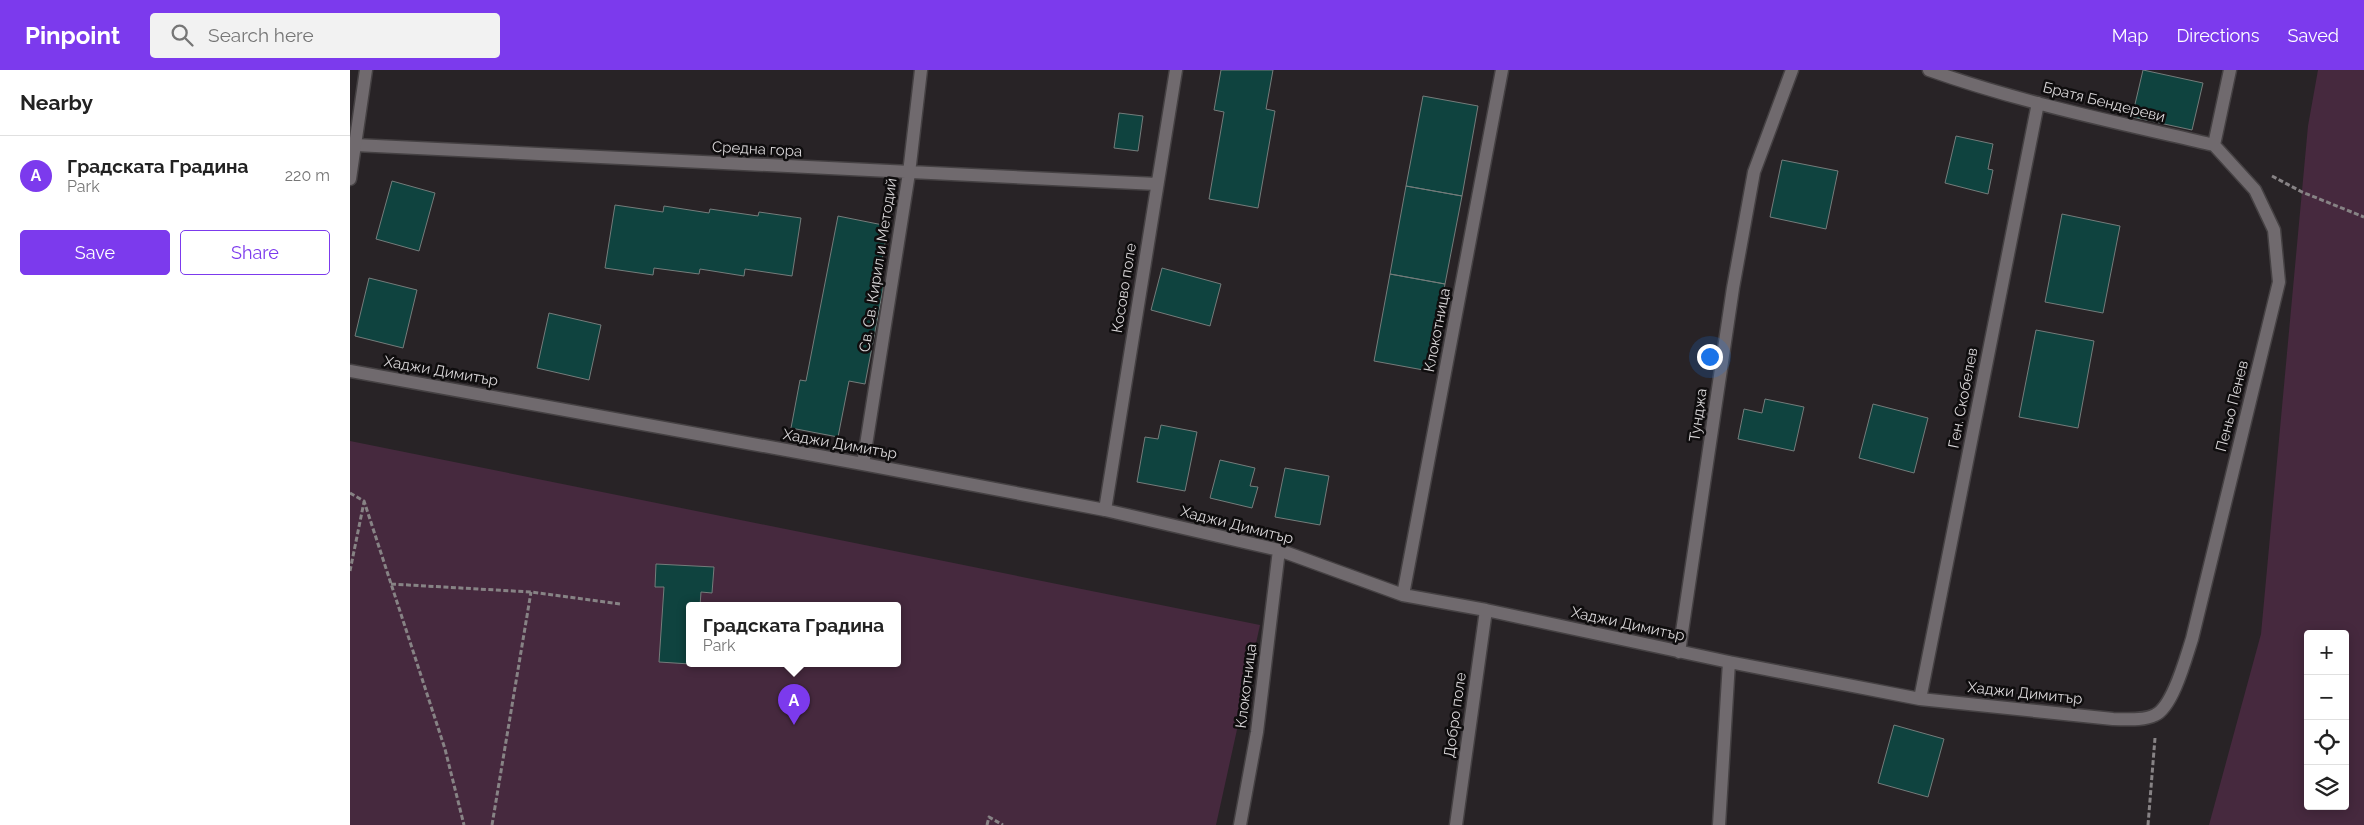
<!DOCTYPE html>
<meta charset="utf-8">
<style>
body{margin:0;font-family:Raleway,sans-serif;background:#f2f2f2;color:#222}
.controls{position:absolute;right:15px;bottom:15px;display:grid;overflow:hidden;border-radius:5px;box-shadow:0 2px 12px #0003}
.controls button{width:45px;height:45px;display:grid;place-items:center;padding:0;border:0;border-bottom:1px solid #e0e0e0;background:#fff;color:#222;font:25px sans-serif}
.you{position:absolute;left:1359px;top:286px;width:18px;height:18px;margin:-12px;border:4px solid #fff;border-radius:50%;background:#1a73e8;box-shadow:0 0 0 8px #1a73e833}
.badge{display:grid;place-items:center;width:32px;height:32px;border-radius:50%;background:#7c3aed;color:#fff;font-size:16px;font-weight:700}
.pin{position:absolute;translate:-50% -41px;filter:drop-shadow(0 1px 2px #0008)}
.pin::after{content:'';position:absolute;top:26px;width:18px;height:15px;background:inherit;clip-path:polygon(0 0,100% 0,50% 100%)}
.popup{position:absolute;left:336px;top:532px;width:215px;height:65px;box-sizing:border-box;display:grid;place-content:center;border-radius:5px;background:#fff;filter:drop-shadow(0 1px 4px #0005);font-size:16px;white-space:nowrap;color:#767676}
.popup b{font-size:19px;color:#222}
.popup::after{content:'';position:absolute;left:50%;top:100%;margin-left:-10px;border:10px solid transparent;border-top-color:#fff}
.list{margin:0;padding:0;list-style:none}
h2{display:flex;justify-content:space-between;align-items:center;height:65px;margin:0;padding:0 20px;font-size:21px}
h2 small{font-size:16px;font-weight:400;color:#767676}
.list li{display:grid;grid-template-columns:32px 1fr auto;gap:15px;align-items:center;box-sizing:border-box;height:80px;padding:0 20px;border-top:1px solid #e0e0e0}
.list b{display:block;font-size:19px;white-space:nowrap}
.list p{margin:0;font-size:16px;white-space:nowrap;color:#767676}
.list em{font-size:16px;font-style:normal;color:#767676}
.actions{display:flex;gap:10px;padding:15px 20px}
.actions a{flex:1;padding:11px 0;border:1px solid #7c3aed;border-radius:5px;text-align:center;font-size:18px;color:#7c3aed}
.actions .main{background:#7c3aed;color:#fff}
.icon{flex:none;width:28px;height:28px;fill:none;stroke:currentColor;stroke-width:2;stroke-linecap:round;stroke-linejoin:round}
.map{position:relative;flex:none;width:2014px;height:755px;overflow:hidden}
header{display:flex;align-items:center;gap:30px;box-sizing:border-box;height:70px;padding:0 25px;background:#7c3aed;color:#fff}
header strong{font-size:24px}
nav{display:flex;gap:28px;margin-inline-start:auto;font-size:18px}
.search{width:350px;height:45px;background:#f2f2f2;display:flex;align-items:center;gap:12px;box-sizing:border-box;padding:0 18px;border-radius:5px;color:#767676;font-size:19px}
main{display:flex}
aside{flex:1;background:#fff}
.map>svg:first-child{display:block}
.green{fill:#46293e;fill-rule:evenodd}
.building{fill:#0f433f;stroke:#747c7b}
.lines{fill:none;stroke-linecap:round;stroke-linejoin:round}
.minor-casing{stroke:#454143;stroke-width:15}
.tertiary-casing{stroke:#454143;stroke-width:15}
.path{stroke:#878385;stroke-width:3;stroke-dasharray:5 2.5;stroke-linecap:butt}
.minor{stroke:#706a6e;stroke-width:12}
.tertiary{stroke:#706a6e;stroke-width:12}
.labels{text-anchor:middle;stroke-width:5;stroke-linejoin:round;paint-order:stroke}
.street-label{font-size:15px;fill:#d9d6d8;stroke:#0f0d0e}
</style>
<header>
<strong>Pinpoint</strong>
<div class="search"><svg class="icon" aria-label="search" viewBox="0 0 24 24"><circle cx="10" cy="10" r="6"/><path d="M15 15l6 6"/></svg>Search here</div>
<nav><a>Map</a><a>Directions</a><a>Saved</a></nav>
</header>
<main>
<aside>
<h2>Nearby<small></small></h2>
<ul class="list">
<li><span class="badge">A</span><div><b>Градската Градина</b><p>Park</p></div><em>220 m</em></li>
</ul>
<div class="actions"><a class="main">Save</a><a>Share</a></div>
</aside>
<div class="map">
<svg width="2014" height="755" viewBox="0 0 2014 755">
<rect width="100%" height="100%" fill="#282326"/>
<path class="green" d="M1968,0H2014V755H1859L1911,564L1958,56ZM1958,564H1995V736H1958Z
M0,371L910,555L866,755H0ZM340,536H548V594H340Z"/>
<path class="building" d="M871,0H923L916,39L925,41L908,138L859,129L874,42L864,40Z
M1793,0L1853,13L1842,60L1782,47Z
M1073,26L1128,36L1112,126L1056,116Z
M769,43L793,46L788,81L764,78Z
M1606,66L1643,74L1638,99L1643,100L1638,124L1595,113Z
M1432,90L1488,101L1476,159L1420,147Z
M42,111L85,123L69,181L26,169Z
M1056,116L1112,126L1095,214L1040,204Z
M265,135L313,142L314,136L359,143L360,139L408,146L409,142L451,148L442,206L395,199L394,206L350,199L349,204L304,198L303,205L255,198Z
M1712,144L1770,156L1753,243L1695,232Z
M488,146L538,156L528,213L534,214L515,314L499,311L488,367L441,358L450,310L456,311Z
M812,198L871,214L860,256L801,240Z
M1040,204L1095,214L1079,301L1024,291Z
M19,208L67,220L53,278L5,266Z
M199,243L251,255L239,310L187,298Z
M1686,260L1744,271L1728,358L1669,347Z
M1415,329L1454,337L1444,381L1388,369L1394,339L1412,343Z
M1523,334L1578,348L1564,403L1509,388Z
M811,355L847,362L835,421L787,412L795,367L808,369Z
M870,390L905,398L900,416L908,417L902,438L860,428Z
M935,398L979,406L970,455L925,447Z
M306,494L364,497L362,523L351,522L350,536H340V594L309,592L314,517H305Z
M1544,655L1594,669L1578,727L1528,713Z"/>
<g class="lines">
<defs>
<path id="minor" d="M1579,0C1672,33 1769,53 1864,75
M5,75L807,114
M1864,75L1880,0
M0,301L513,394L755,440L929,480L1053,525L1136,540L1379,592L1570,629L1763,649C1776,649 1793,651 1805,645C1823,637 1836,587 1842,569L1929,212L1924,160L1905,120L1864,75
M513,394L559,103L571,0
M755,440L826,0
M1053,525L1152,0
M1329,582L1383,218L1404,102L1442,0
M1570,629L1688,33
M890,755L907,662L929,480
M1106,755L1136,540
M1369,755L1379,592"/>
<path id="tertiary" d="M0,109L16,0"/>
</defs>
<use href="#minor" class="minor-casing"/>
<use href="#tertiary" class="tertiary-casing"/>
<path class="path" d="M1922,106L1952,122L2014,147
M0,423L14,431L95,679L114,755
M0,501L14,432
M41,514L181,522L270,534
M142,755L181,522
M637,755L639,747L653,755
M1798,755L1805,668"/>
<use href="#minor" class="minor"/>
<use href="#tertiary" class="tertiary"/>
</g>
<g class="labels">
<g class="street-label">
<text transform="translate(1754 32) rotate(14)" y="5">Братя Бендереви</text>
<text transform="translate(407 79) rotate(3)" y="5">Средна гора</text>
<text transform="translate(528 195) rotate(-81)" y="5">Св. Св. Кирил и Методий</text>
<text transform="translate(774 218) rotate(-81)" y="5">Косово поле</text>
<text transform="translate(1087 260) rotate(-79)" y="5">Клокотница</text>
<text transform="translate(91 301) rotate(10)" y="5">Хаджи Димитър</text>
<text transform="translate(1613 328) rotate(-79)" y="5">Ген. Скобелев</text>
<text transform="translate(1882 336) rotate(-76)" y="5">Пеньо Пенев</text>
<text transform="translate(1348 345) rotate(-82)" y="5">Тунджа</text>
<text transform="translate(490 374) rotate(10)" y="5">Хаджи Димитър</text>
<text transform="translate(887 455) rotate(14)" y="5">Хаджи Димитър</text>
<text transform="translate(1278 554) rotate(12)" y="5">Хаджи Димитър</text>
<text transform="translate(896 616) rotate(-83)" y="5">Клокотница</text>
<text transform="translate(1675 623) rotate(6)" y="5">Хаджи Димитър</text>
<text transform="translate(1105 645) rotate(-82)" y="5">Добро поле</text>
</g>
</g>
</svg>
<div class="controls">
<button>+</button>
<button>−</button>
<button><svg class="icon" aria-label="locate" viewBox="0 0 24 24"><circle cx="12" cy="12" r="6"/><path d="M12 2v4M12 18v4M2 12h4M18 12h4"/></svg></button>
<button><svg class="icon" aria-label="layers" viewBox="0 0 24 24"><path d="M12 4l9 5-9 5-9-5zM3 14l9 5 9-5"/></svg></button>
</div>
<div class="you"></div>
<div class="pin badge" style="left:444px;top:655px">A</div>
<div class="popup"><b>Градската Градина</b>Park</div>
</div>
</main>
